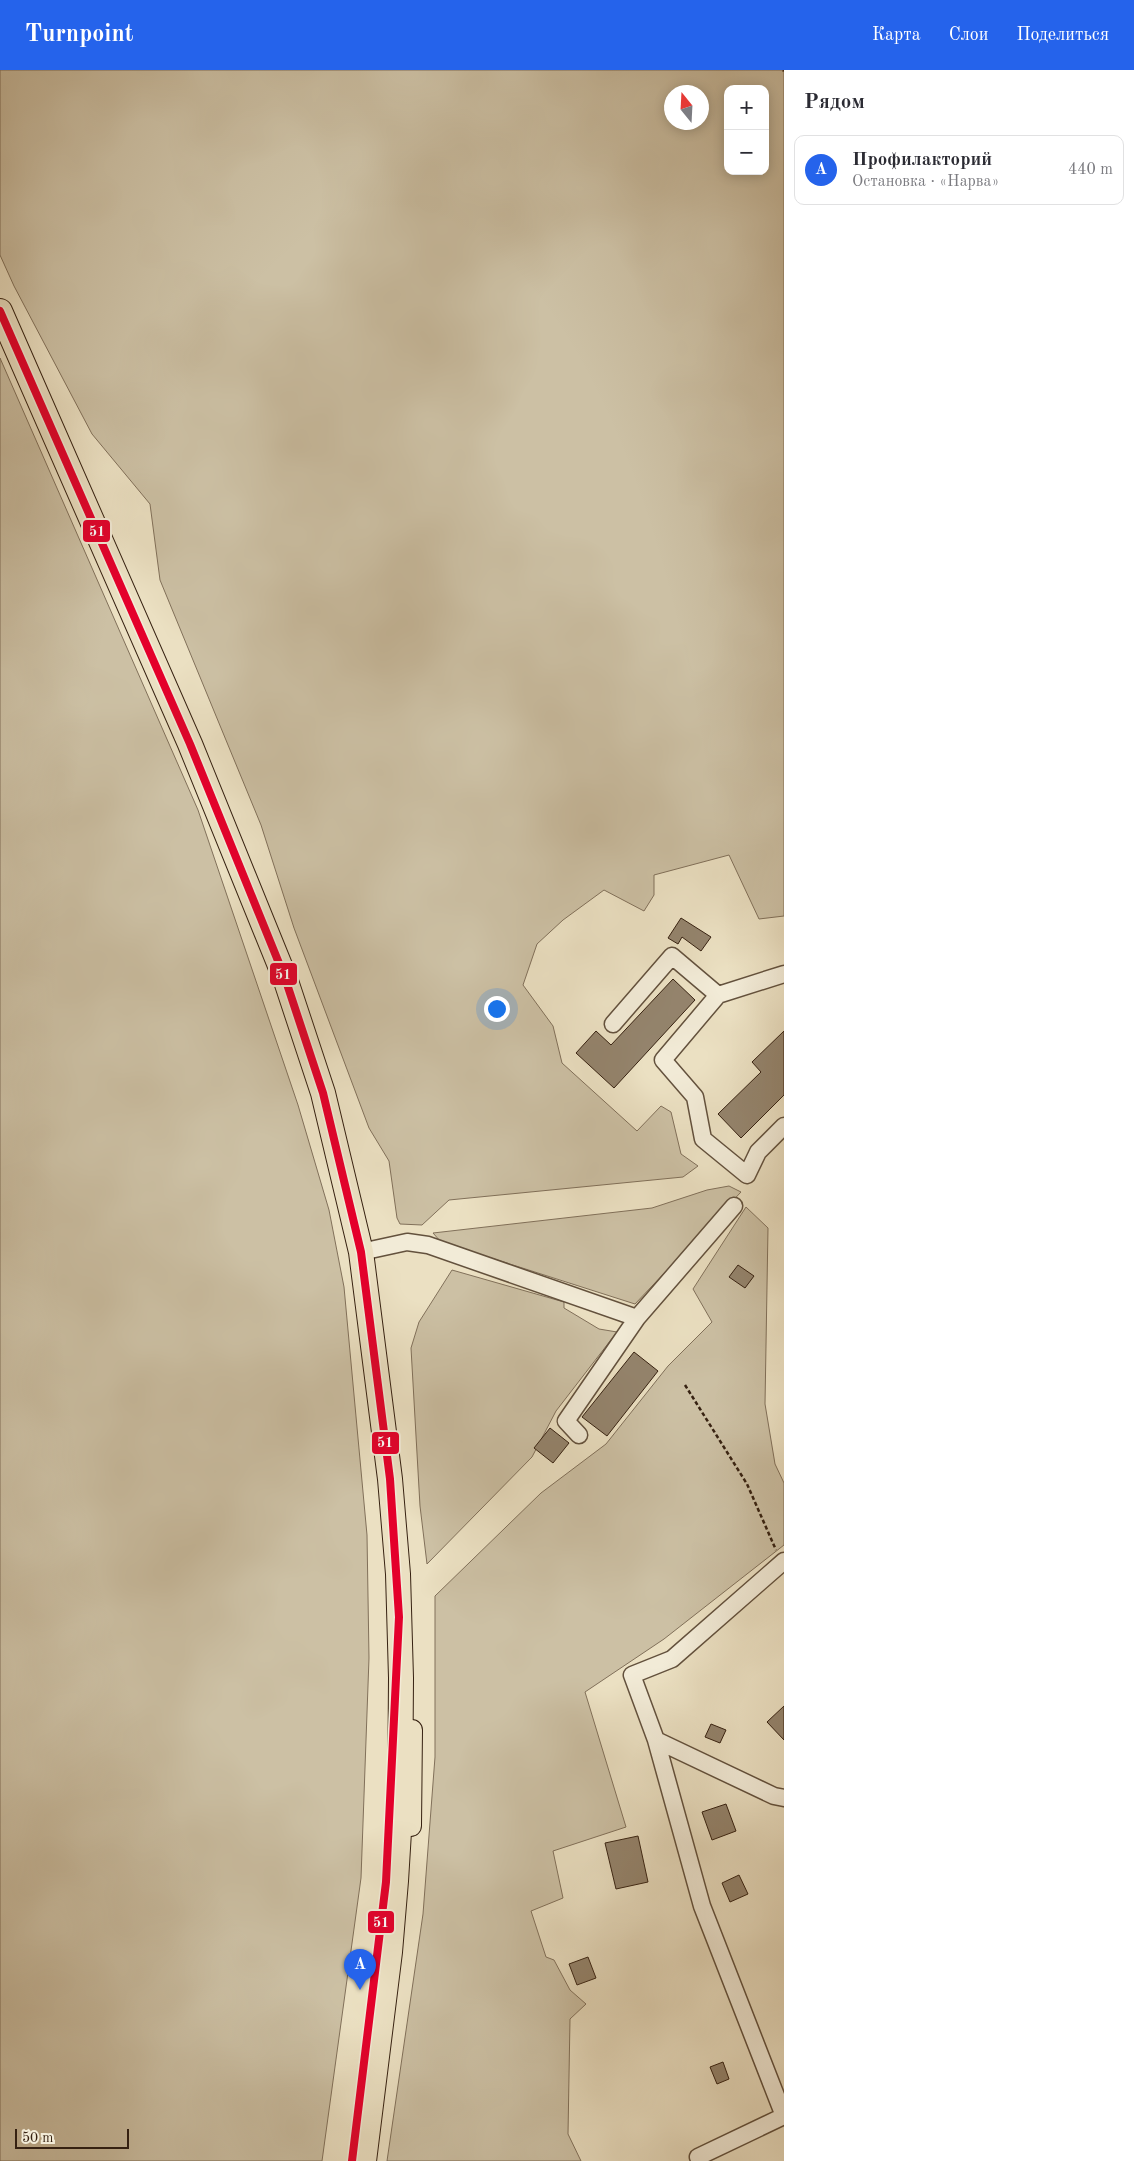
<!DOCTYPE html>
<html lang="ru">
<meta charset="utf-8">
<style>
body{margin:0;font-family:"Old Standard TT",serif;background:#f2f2f3;color:#2b2b33}
.controls{position:absolute;right:15px;top:15px;display:grid;overflow:hidden;border-radius:10px;box-shadow:0 2px 12px #0003}
.controls button{width:45px;height:45px;display:grid;place-items:center;padding:0;border:0;border-bottom:1px solid #e1e1e2;background:#fff;color:#2b2b33;font:25px sans-serif}
.compass{position:absolute;left:664px;top:15px;width:45px;height:45px;border-radius:50%;background:#fff;box-shadow:0 2px 12px #0003;rotate:342deg}
.scale{position:absolute;left:15px;bottom:12px;width:114px;box-sizing:border-box;padding-left:5px;border:2px solid #362111;border-top:0;font-size:14px;line-height:18px;white-space:nowrap;color:#362111;-webkit-text-stroke:4px #f2ebd7;paint-order:stroke}
.you{position:absolute;left:496px;top:938px;width:18px;height:18px;margin:-12px;border:4px solid #fff;border-radius:50%;background:#1a73e8;box-shadow:0 0 0 8px #1a73e833}
.badge{display:grid;place-items:center;width:32px;height:32px;border-radius:50%;background:#2563eb;color:#fff;font-size:16px;font-weight:700}
.pin{position:absolute;translate:-50% -41px;filter:drop-shadow(0 1px 2px #0008)}
.pin::after{content:'';position:absolute;top:26px;width:18px;height:15px;background:inherit;clip-path:polygon(0 0,100% 0,50% 100%)}
.list{margin:0;padding:0;list-style:none}
h2{display:flex;justify-content:space-between;align-items:center;height:65px;margin:0;padding:0 20px;font-size:21px}
h2 small{font-size:16px;font-weight:400;color:#7c7c81}
.list li{display:grid;grid-template-columns:32px 1fr auto;gap:15px;align-items:center;box-sizing:border-box;height:70px;margin:0 10px 10px;padding:0 10px;border:1px solid #e1e1e2;border-radius:10px}
.list b{display:block;font-size:19px;white-space:nowrap}
.list p{margin:0;font-size:16px;white-space:nowrap;color:#7c7c81}
.list em{font-size:16px;font-style:normal;color:#7c7c81}
.map{position:relative;flex:none;width:784px;height:2091px;overflow:hidden}
header{display:flex;align-items:center;gap:30px;box-sizing:border-box;height:70px;padding:0 25px;background:#2563eb;color:#fff}
header strong{font-size:24px}
nav{display:flex;gap:28px;margin-inline-start:auto;font-size:18px}
main{display:flex}
aside{flex:1;background:#fff}
.map>svg:first-child{display:block}
.green{fill:#ccc0a4;stroke:#81705a;fill-rule:evenodd}
.building{fill:#94846d;stroke:#362111}
.lines{fill:none;stroke-linecap:round;stroke-linejoin:round}
.minor-casing{stroke:#63513d;stroke-width:19}
.major-casing{stroke:#362111;stroke-width:22}
.highway-casing{stroke:#362111;stroke-width:26}
.path{stroke:#362111;stroke-width:2.5;stroke-dasharray:4 2.5;stroke-linecap:butt}
.minor{stroke:#f2ebd7;stroke-width:16}
.major{stroke:#ebe0c2;stroke-width:20}
.highway{stroke:#ebe0c2;stroke-width:24}
.bus-1-casing{stroke:#f2ebd7;stroke-width:11}
.bus-1{stroke:#e4002b;stroke-width:8}
.line-badge{stroke:#f2ebd7;stroke-width:2}
.badge-label{font-size:14px;text-anchor:middle;font-weight:bold;fill:#fff}
</style>
<header>
<strong>Turnpoint</strong>
<nav><a>Карта</a><a>Слои</a><a>Поделиться</a></nav>
</header>
<main>
<div class="map">
<svg width="784" height="2091" viewBox="0 0 784 2091">
<rect width="100%" height="100%" fill="#ebe0c2"/>
<filter id="stains"><feTurbulence type="fractalNoise" baseFrequency=".004" numOctaves="4"/><feColorMatrix values="0 0 0 0 .2 0 0 0 0 .09 0 0 0 0 .02 0 0 0 .5 -.17"/></filter>
<radialGradient id="worn" r=".72"><stop offset=".6" stop-color="#630" stop-opacity="0"/><stop offset="1" stop-color="#630" stop-opacity=".3"/></radialGradient>
<path class="green" d="M0,0H784V846L759,849L729,785L654,805V825L644,841L604,820L563,850L537,874L523,915L553,956L562,993L637,1061L661,1036L671,1042L681,1084L698,1096L683,1107L449,1130L422,1155L400,1154L397,1148L389,1091L369,1058L294,858L261,755L160,510L150,434L92,364L14,216L0,185ZM728,19H765V101H728ZM672,22H702V52H672Z
M0,288L198,740L298,1035L329,1140L344,1217L367,1465L369,1588L361,1808L322,2091H0Z
M729,1116L741,1122L635,1234L441,1172L433,1163L652,1138L707,1120Z
M746,1137L768,1158L765,1334L775,1394L784,1413V1475L664,1569L585,1622L626,1757L553,1781L563,1828L531,1841L546,1887L554,1890L570,1920L586,1934L570,1949L568,2064L581,2091H387L423,1844L435,1687V1526L541,1423L606,1374L668,1296L712,1252L693,1219Z
M452,1200L564,1232V1238L599,1259L617,1262L556,1341L532,1387L427,1494L420,1436L411,1278L419,1252Z"/>
<path class="building" d="M681,848L711,867L701,881L682,867L678,874L668,868Z
M673,909L695,930L614,1018L576,983L596,961L611,975Z
M784,961V1025L741,1068L718,1044L761,1002L752,992Z
M738,1195L754,1206L745,1218L729,1207Z
M634,1282L658,1301L607,1366L582,1347Z
M550,1358L569,1373L553,1393L534,1378Z
M784,1636V1670L767,1652Z
M711,1654L726,1660L720,1673L705,1667Z
M726,1734L736,1761L712,1770L702,1742Z
M638,1766L648,1812L616,1819L605,1773Z
M739,1805L748,1824L730,1832L722,1813Z
M588,1887L596,1908L577,1915L569,1894Z
M723,1992L729,2009L717,2014L710,1997Z"/>
<g class="lines">
<defs>
<path id="minor" d="M718,925L663,990L695,1027L703,1069L747,1105L758,1082L784,1056
M718,925L784,904
M613,954L672,886L718,925
M361,1182L407,1172L428,1175L637,1248
M579,1365L566,1351L637,1248L734,1136
M656,1670L632,1605L672,1589L784,1491
M784,1728L774,1726L656,1670L702,1836L784,2046
M698,2087L784,2046"/>
<path id="major" d="M411,1756L412,1660"/>
<path id="highway" d="M0,241L190,674L285,908L323,1023L361,1182L390,1409L398,1504L401,1608L400,1745L396,1811L390,1882L364,2091"/>
</defs>
<use href="#minor" class="minor-casing"/>
<use href="#major" class="major-casing"/>
<use href="#highway" class="highway-casing"/>
<path class="path" d="M783,0L784,1
M685,1315L747,1414L776,1480"/>
<use href="#minor" class="minor"/>
<use href="#major" class="major"/>
<use href="#highway" class="highway"/>
<defs>
<path id="bus-1" d="M0,241L190,674L285,908L323,1023L361,1182L390,1409L399,1547L386,1812L352,2091"/>
</defs>
<use href="#bus-1" class="bus-1-casing"/>
<use href="#bus-1" class="bus-1"/>
</g>
<g class="line-badge">
<rect x="82" y="449" width="29" height="24" rx="5" fill="#e4002b"/>
<rect x="269" y="892" width="29" height="24" rx="5" fill="#e4002b"/>
<rect x="371" y="1361" width="29" height="24" rx="5" fill="#e4002b"/>
<rect x="367" y="1840" width="28" height="24" rx="5" fill="#e4002b"/>
</g>
<g class="badge-label">
<text x="97" y="466">51</text>
<text x="283" y="909">51</text>
<text x="385" y="1377">51</text>
<text x="381" y="1857">51</text>
</g>
<rect width="100%" height="100%" filter="url(#stains)"/>
<rect width="100%" height="100%" fill="url(#worn)"/>
</svg>
<div class="controls">
<button>+</button>
<button>−</button>
</div>
<svg class="compass" viewBox="-18 -18 36 36"><path d="M0-13l5 13h-10z" fill="#e53935"/><path d="M0 13l5-13h-10z" fill="#7c7c81"/></svg>
<div class="scale">50 m</div>
<div class="you"></div>
<div class="pin badge" style="left:360px;top:1920px">A</div>
</div>
<aside>
<h2>Рядом<small></small></h2>
<ul class="list">
<li><span class="badge">A</span><div><b>Профилакторий</b><p>Остановка · «Нарва»</p></div><em>440 m</em></li>
</ul>
</aside>
</main>
